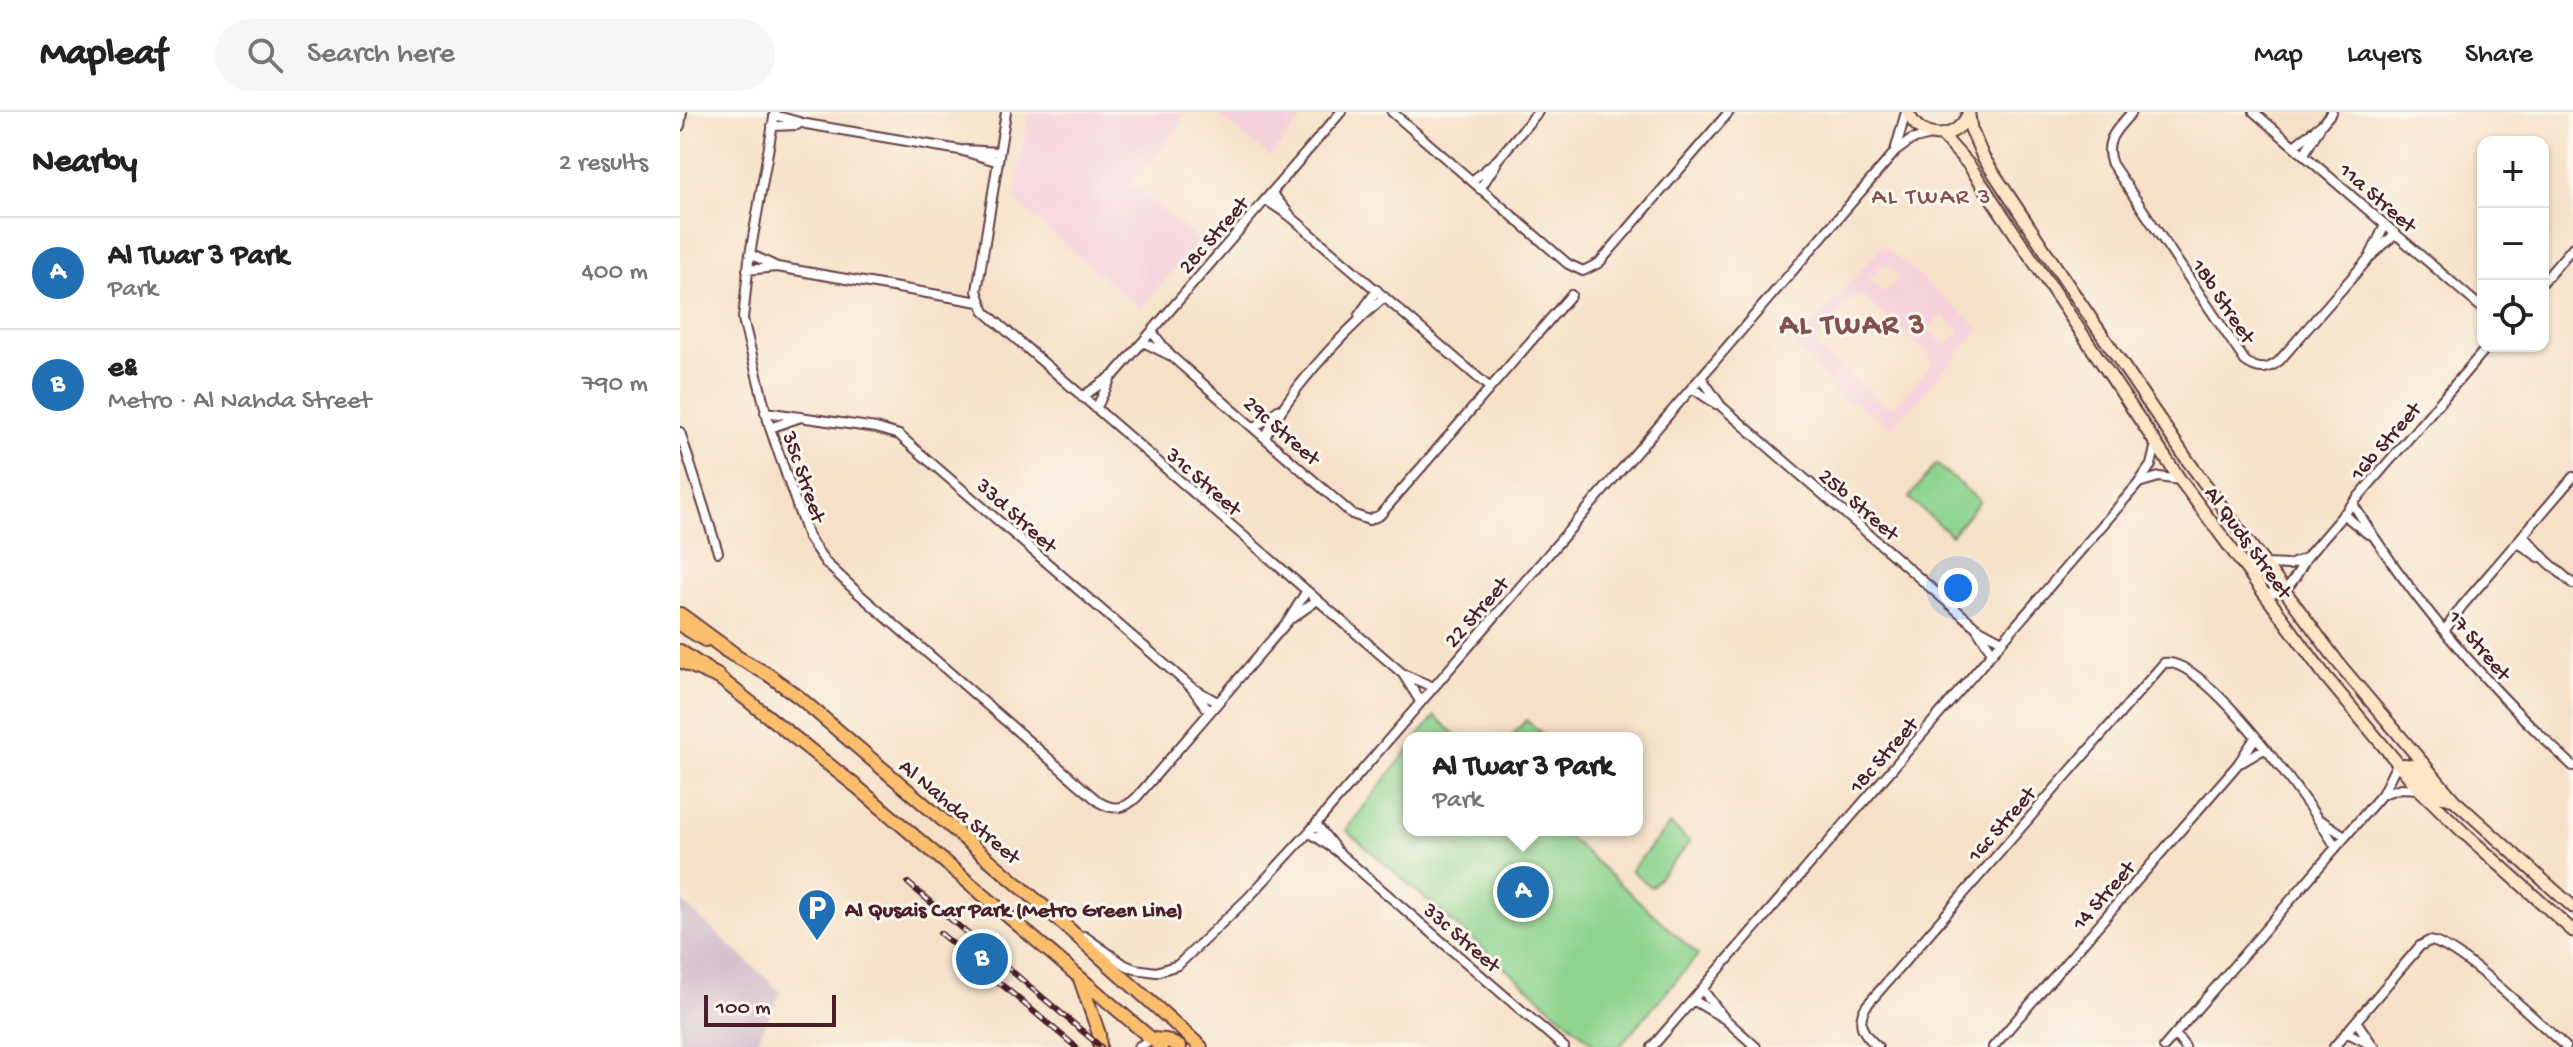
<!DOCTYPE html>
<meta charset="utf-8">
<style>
body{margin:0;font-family:"Gochi Hand",sans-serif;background:#f6f6f6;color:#222}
.controls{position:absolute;right:24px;top:24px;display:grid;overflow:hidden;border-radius:16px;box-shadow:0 2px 6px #0004}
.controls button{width:72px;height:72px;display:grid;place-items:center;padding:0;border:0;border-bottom:2px solid #e0e0e0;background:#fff;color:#222;font:40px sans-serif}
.scale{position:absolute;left:24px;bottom:20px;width:132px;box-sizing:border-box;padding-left:8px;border:4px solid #4a1f2b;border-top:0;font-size:22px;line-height:28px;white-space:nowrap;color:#4a1f2b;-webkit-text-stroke:6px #fbf7ec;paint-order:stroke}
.you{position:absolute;left:1278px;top:476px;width:28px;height:28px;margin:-20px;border:6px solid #fff;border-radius:50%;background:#1a73e8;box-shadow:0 0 0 12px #1a73e833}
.badge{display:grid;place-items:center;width:52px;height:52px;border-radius:50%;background:#1f6fb2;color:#fff;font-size:26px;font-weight:700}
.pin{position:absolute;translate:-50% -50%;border:4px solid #fff;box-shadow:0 2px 8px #0006}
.popup{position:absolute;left:723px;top:620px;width:240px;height:104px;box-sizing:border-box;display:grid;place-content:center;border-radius:16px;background:#fff;filter:drop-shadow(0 2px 6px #0005);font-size:26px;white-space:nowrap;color:#767676}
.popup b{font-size:30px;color:#222}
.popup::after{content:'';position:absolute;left:50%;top:100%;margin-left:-16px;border:16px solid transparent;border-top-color:#fff}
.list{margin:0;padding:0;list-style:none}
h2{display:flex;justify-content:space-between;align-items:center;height:104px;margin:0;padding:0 32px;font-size:34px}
h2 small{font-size:26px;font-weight:400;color:#767676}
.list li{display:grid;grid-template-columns:52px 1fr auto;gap:24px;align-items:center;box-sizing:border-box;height:112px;padding:0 32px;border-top:2px solid #e0e0e0}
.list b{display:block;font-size:30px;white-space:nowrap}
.list p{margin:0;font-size:26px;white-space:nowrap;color:#767676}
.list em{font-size:26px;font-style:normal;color:#767676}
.icon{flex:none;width:44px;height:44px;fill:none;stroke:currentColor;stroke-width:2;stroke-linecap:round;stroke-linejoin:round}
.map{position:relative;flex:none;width:1893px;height:935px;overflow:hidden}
header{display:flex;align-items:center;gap:48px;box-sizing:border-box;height:112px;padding:0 40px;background:#fff;border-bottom:2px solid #e0e0e0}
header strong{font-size:38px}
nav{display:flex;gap:44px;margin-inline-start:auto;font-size:28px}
.search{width:560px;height:72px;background:#f6f6f6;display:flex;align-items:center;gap:20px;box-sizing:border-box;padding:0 28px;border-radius:44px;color:#767676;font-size:30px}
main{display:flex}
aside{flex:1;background:#fff}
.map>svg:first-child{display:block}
.built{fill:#f5cfda;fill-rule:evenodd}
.industrial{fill:#d1bdcb}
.green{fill:#8ed48e;stroke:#6c7a5c;stroke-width:2}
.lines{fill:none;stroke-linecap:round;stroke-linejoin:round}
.street-casing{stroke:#643c43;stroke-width:12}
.secondary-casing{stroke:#643c43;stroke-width:15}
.primary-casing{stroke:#643c43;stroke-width:16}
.highway-casing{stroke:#643c43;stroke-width:18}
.street{stroke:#fff;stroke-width:8}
.secondary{stroke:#fde5c5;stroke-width:11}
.primary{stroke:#fabe6d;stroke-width:12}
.highway{stroke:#fabe6d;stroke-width:14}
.rail-casing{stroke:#4a1f2b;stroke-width:6}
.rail{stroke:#fbf7ec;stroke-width:3;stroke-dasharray:9;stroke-linecap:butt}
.labels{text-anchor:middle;stroke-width:6;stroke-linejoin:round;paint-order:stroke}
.street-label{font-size:22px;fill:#4a1f2b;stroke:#fbf7ec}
.poi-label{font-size:22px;font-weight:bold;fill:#4a1f2b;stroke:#fbf7ec;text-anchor:start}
.neighbourhood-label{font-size:24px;letter-spacing:2px;fill:#845050;stroke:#fbf7ec}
.district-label{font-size:30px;font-weight:bold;letter-spacing:2px;fill:#845050;stroke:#fbf7ec}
</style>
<header>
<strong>Mapleaf</strong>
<div class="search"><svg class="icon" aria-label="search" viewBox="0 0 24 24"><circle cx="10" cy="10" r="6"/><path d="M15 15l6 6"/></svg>Search here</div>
<nav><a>Map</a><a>Layers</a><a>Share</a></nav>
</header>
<main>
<aside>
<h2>Nearby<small>2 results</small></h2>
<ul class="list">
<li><span class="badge">A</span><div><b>Al Twar 3 Park</b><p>Park</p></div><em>400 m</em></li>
<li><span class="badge">B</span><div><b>e&amp;</b><p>Metro · Al Nahda Street</p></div><em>790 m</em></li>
</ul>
</aside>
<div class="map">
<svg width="1893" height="935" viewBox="0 0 1893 935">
<rect width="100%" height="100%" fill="#fbf7ec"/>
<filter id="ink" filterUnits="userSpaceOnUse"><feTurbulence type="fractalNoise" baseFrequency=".0125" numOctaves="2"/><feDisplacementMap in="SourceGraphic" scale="16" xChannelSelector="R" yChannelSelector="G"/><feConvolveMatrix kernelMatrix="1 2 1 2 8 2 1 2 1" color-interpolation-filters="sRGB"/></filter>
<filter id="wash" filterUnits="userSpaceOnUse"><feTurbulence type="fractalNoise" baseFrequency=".006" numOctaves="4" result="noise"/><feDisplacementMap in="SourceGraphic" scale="32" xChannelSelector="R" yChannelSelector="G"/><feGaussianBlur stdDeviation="1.8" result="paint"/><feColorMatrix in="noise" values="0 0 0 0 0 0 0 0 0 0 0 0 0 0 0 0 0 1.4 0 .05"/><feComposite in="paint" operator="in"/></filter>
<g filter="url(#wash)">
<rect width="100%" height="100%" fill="#f6e1c8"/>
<path class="built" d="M349,0H503L501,14L450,71L518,128L460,197L334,88Z
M535,0H628L590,44Z
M1203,133L1300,217L1212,317L1190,298L1187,301L1173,289L1170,292L1146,271L1148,268L1134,256L1136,253L1115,234ZM1203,151L1219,165L1205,181L1189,168ZM1173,185H1183L1250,243L1251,253L1215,294L1206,295L1138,237V226ZM1262,202L1280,218L1266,234L1248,218Z"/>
<path class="industrial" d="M0,788L101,880L74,935H0Z"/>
<path class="green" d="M1256,352L1300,389L1271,423L1229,386Z
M755,604L779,626H737Z
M846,608L865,624L863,626H830Z
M729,637V718H881L1018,843L939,935H917L666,718Z
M990,712L1010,730L971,775L951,758Z"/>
</g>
<g filter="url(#ink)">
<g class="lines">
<defs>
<path id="street" d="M95,0L69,148L63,207L90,316L128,425L146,451L178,481L419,690C434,699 445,697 457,685L608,509L626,480
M326,0L297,179L305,200L723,562L753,575
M712,0L888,152L903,159L919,151L1049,0
M1452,0C1438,16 1422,29 1432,52L1565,249C1577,258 1587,259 1599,249L1689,146L1715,122
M1574,0L1803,197
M94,3L126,12L280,38L316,49
M0,14L2,0
M92,14L117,13
M1614,34L1641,13L1652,0
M285,38L318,40
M1215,39L1226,0
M1624,42L1639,17
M792,69L818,47L858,0
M800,77L816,52
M592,81L610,103
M586,88L610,104L810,276
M70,142L97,155L299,190
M1691,142L1705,113
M67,158L96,155
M1863,170L1893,135
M679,203L697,178
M472,220L490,243L672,402L689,408L700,403L891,183
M463,230L489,243
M1021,265L1041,294L1296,515L1322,529
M1012,276L1036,292
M402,285L435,262L661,0
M416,297L430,268
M85,300L196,316L219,323L511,575L529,599
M90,316L118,306
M574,316L598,298
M0,320L38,440
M585,325C614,272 659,225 704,185
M1462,370L1479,365L1500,368
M1673,392C1732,488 1809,577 1893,654
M1663,402L1688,422
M1843,423L1867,449L1893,472
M1837,430L1859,445
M1585,452L1609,453L1626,446
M1583,481C1608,486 1616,464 1626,446L1808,234
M612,506L636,489
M1296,515L1312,540
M1765,518L1782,494L1893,365
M723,562L740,589
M511,575L537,590
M1562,650L1584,637
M1702,682L1721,676L1739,677
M1642,709L1665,724
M636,712L655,736
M629,720L658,740L884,935
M404,824L445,853L455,857L476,860L498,853L568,786L629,720L1215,40L1231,28L1251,23
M1022,877L1044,906
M1013,888L1045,907L1076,935
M1676,909L1691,931
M1666,920L1695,935
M1495,922L1505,935
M458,935L472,927
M972,935L1458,372L1471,353L1476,332
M1198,935C1183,922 1175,911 1187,893L1484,551C1525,543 1634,698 1655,734
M1313,935L1558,652L1575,626
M1484,935L1702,682L1717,652
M1654,935L1740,834L1749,829C1776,830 1861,913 1886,935"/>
<path id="secondary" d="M1228,0C1240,31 1278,30 1289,0
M1289,3L1291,17L1303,45L1382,164L1508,349L1660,553L1774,688L1893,795
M1263,24L1289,53L1501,369L1646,565L1740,678L1783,720L1893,819
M1717,652L1730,653L1761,684L1770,687"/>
<path id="primary" d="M0,513L25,528
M45,538L89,563L120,586L362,793L521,935
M0,539L37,564L177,675L481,935
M400,867L419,922L420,935
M472,927L486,928L500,935"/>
<path id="highway" d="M0,503L53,542
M0,548L37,564"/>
</defs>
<use href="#street" class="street-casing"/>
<use href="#secondary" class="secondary-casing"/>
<use href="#primary" class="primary-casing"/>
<use href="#highway" class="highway-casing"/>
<use href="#street" class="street"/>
<use href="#secondary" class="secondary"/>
<use href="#primary" class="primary"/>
<use href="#highway" class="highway"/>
<defs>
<path id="rail" d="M228,771L421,935
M260,821L396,935"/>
</defs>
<use href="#rail" class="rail-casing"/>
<use href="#rail" class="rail"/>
</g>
</g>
<defs>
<symbol id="parking-pin" viewBox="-11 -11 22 30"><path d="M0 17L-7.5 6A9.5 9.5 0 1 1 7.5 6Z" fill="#1f6fb2" stroke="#fbf7ec"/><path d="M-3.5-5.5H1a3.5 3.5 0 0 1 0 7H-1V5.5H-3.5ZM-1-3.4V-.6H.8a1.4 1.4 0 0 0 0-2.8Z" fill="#fff"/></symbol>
</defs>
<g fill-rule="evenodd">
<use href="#parking-pin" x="115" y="774" width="44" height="60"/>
</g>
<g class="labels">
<g class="street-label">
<text transform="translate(1699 84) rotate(41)" y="8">11a Street</text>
<text transform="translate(532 122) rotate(-49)" y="8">28c Street</text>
<text transform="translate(1545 188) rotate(56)" y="8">18b Street</text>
<text transform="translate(603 317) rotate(41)" y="8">29c Street</text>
<text transform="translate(1704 328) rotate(-49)" y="8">16b Street</text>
<text transform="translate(126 364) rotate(71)" y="8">35c Street</text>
<text transform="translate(525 368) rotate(41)" y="8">31c Street</text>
<text transform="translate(1180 391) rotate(41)" y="8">25b Street</text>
<text transform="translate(338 402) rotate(42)" y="8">33d Street</text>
<text transform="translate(1570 429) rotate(54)" y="8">Al Quds Street</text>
<text transform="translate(795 499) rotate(-49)" y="8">22 Street</text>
<text transform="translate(1801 532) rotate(50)" y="8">17 Street</text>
<text transform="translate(1202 642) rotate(-49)" y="8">18c Street</text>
<text transform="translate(281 698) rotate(40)" y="8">Al Nahda Street</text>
<text transform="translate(1320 711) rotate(-49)" y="8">16c Street</text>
<text transform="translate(1422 782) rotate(-49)" y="8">14 Street</text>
<text transform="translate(783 824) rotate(41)" y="8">33c Street</text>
</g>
<g class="poi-label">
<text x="165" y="804">Al Qusais Car Park (Metro Green Line)</text>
</g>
<g class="neighbourhood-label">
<text x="1252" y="91">AL TWAR 3</text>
</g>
<g class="district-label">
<text x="1173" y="221">AL TWAR 3</text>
</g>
</g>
</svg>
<div class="controls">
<button>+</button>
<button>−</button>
<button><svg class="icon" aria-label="locate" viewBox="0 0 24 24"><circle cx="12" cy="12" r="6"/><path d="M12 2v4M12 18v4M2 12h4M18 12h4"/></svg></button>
</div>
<div class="scale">100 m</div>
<div class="you"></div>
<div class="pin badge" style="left:843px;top:780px">A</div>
<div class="popup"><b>Al Twar 3 Park</b>Park</div>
<div class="pin badge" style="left:302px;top:847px">B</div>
</div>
</main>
